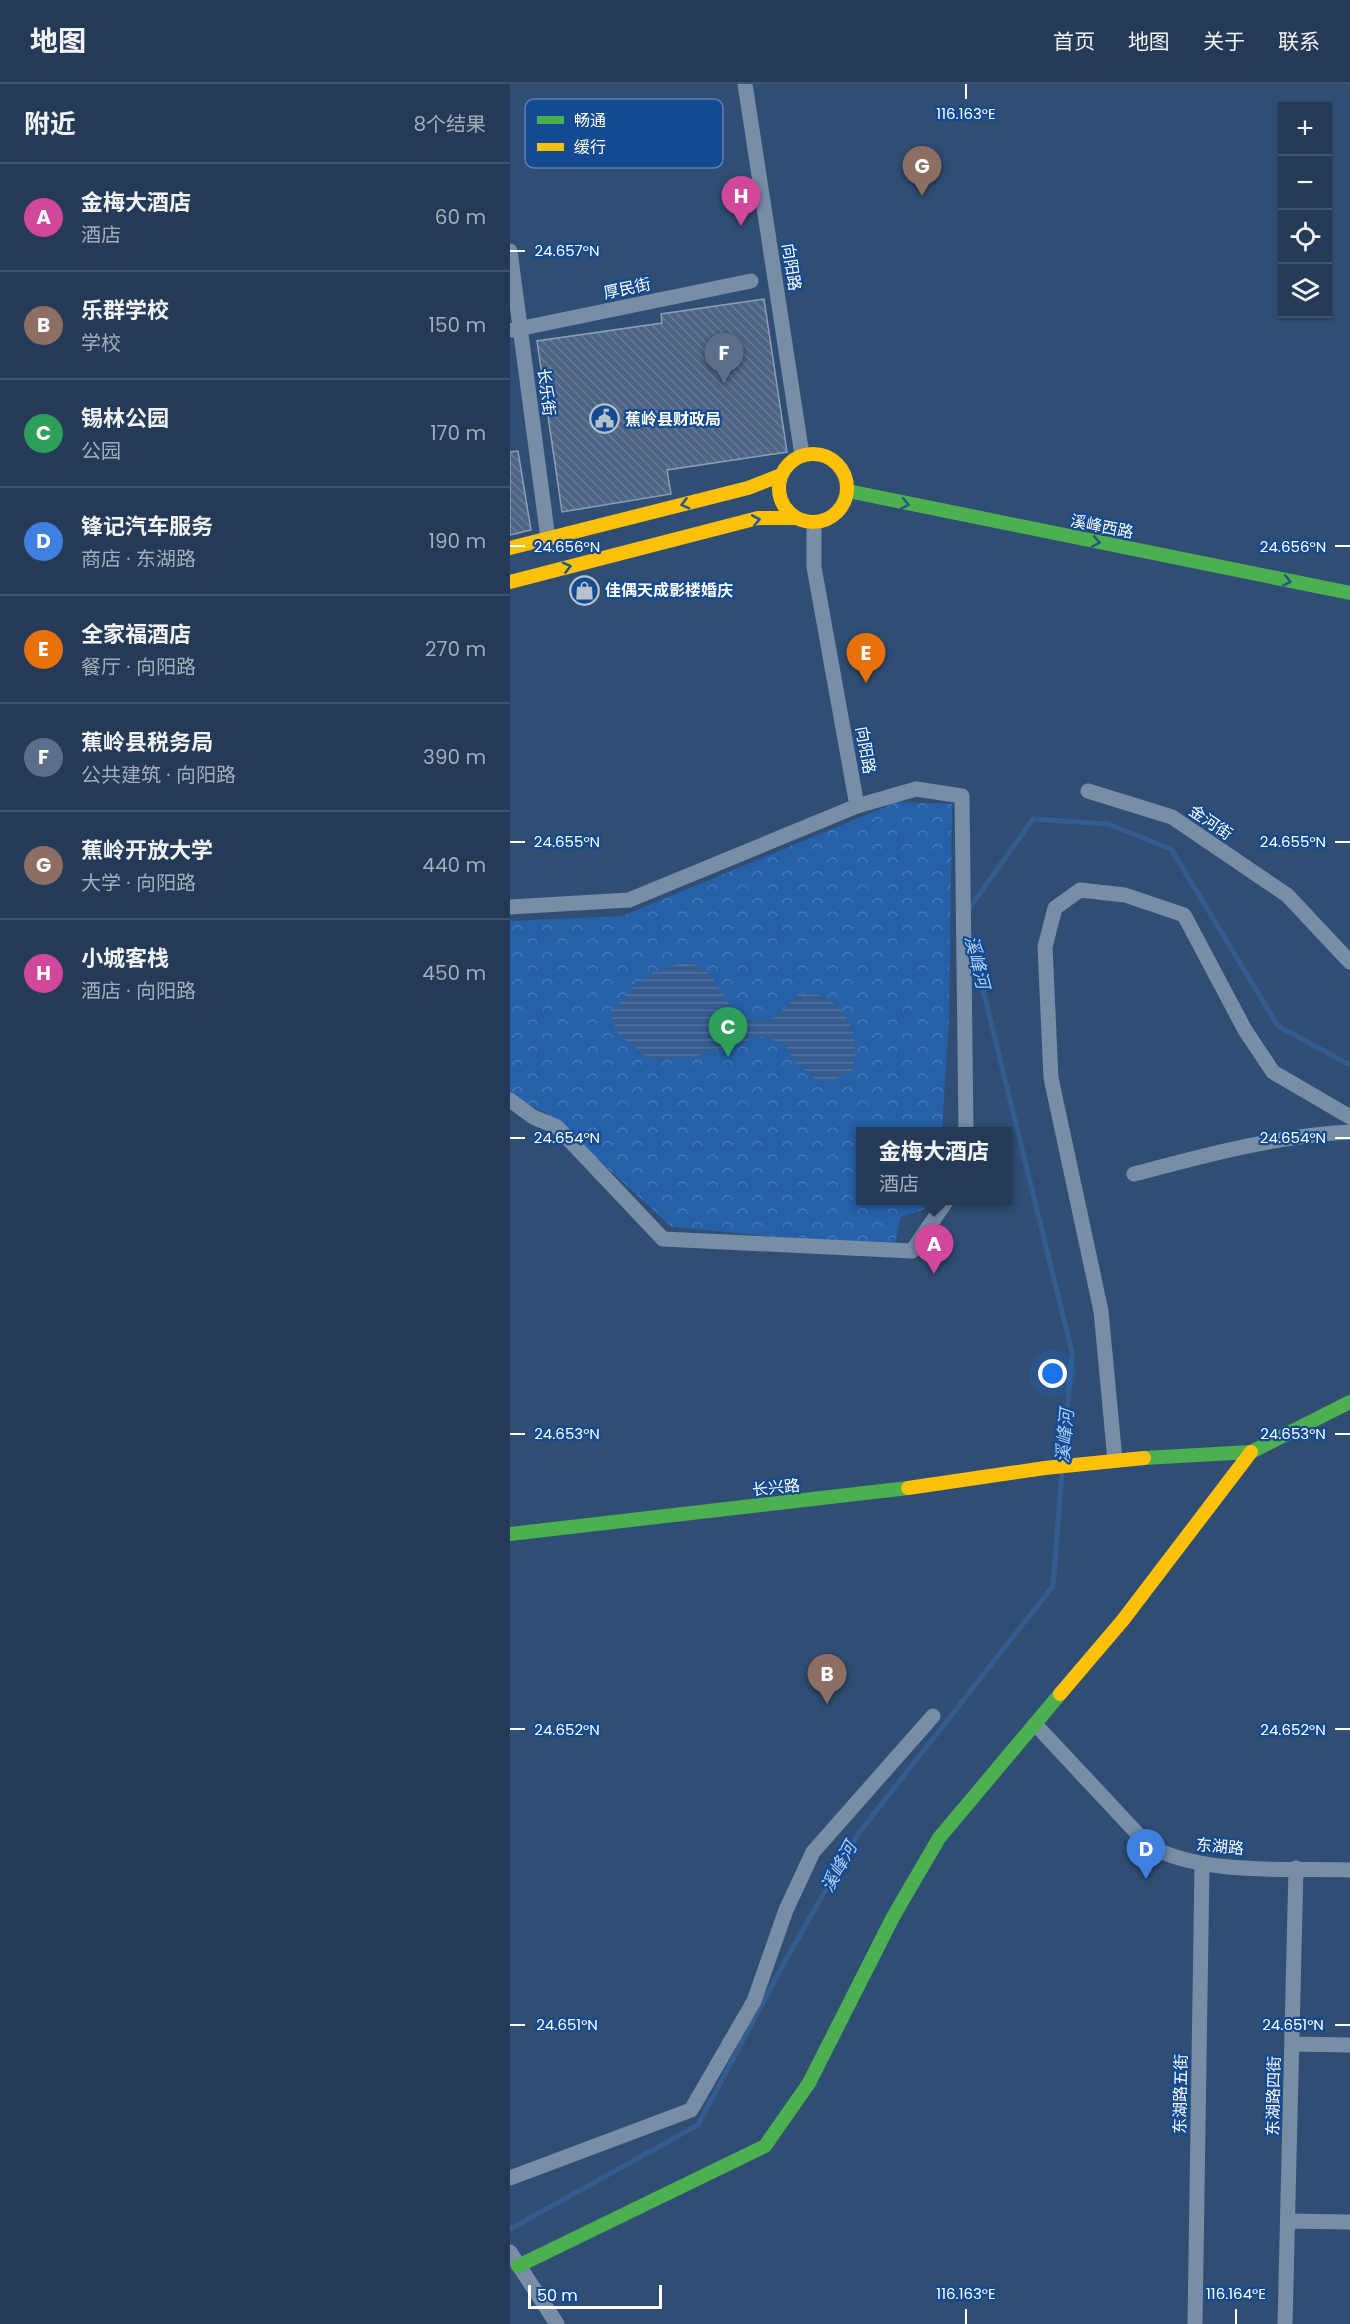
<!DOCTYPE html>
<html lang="zh">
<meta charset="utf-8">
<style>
body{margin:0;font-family:Poppins,"Noto Sans SC",sans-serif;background:#2c415d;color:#f1f3f6}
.controls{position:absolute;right:18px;top:18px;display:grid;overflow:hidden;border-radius:0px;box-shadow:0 2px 4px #0004}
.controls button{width:54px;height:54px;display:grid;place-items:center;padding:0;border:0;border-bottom:2px solid #41546d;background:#243a57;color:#f1f3f6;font:30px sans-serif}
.scale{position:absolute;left:18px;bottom:15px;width:134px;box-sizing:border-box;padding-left:6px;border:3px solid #fff;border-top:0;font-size:16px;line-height:21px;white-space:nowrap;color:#fff;-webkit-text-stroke:4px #134a91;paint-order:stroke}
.you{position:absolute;left:543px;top:1290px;width:21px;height:21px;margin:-15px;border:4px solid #fff;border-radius:50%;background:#1a73e8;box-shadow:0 0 0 9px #1a73e833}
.badge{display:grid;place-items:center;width:39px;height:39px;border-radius:50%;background:#e797bd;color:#fff;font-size:20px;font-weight:700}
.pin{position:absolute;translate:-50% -50px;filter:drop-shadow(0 2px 3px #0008)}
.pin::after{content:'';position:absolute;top:32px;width:21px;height:18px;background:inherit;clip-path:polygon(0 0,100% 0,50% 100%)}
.popup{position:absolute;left:346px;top:1043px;width:156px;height:78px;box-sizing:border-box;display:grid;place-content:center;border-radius:0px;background:#243a57;filter:drop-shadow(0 2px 4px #0005);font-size:20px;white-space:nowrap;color:#a3adba}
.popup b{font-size:22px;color:#f1f3f6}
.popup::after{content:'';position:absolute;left:50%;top:100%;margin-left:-12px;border:12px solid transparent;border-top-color:#243a57}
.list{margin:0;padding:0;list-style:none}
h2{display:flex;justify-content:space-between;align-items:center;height:78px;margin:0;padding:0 24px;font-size:26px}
h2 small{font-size:20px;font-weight:400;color:#a3adba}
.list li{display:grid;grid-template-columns:39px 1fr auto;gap:18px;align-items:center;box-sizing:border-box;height:108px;padding:0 24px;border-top:2px solid #41546d}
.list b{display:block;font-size:22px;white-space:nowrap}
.list p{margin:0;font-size:20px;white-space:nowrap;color:#a3adba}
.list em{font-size:20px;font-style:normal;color:#a3adba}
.icon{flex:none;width:33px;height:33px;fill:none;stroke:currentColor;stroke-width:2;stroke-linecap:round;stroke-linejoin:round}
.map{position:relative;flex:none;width:840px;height:2240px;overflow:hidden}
header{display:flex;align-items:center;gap:36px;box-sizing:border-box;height:84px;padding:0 30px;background:#243a57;border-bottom:2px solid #41546d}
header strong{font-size:28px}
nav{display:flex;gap:33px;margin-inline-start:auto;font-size:21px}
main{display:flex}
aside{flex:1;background:#243a57}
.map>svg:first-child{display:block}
.forest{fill:url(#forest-crowns)}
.water{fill:url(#water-rules)}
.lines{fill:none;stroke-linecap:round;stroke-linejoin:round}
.stream{stroke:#355c8f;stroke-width:5}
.building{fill:url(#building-back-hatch);stroke:#8c9fb5;stroke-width:1.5}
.street{stroke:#788ea7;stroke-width:15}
.fast{stroke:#4caf50;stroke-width:14}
.slow{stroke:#ffc107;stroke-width:14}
.oneway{stroke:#1c5987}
.ticks{fill:none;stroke:#fff;stroke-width:2}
.labels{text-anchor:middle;stroke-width:4.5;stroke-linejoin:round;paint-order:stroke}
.street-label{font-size:16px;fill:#fff;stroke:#134a91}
.poi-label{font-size:16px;font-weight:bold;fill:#fff;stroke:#134a91;text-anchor:start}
.water-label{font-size:18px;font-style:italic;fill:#accff9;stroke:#134a91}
.key{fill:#134a91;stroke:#5a80b2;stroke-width:1.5}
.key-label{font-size:16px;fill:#fff}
.ticks-label{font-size:15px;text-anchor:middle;fill:#fff;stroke:#134a91;stroke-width:4.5;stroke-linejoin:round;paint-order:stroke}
</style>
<header>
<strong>地图</strong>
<nav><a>首页</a><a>地图</a><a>关于</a><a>联系</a></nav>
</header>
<main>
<aside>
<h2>附近<small>8个结果</small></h2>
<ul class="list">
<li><span class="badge" style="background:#d1479c">A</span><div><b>金梅大酒店</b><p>酒店</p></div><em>60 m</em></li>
<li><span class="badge" style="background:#8d6e63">B</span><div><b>乐群学校</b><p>学校</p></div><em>150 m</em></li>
<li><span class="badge" style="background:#2e9e5b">C</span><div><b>锡林公园</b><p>公园</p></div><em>170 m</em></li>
<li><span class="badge" style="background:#3f7fe0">D</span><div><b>锋记汽车服务</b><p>商店 · 东湖路</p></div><em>190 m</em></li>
<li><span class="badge" style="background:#e8710a">E</span><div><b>全家福酒店</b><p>餐厅 · 向阳路</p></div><em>270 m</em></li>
<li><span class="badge" style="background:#5c6f8a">F</span><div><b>蕉岭县税务局</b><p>公共建筑 · 向阳路</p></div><em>390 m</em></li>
<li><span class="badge" style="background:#8d6e63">G</span><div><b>蕉岭开放大学</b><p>大学 · 向阳路</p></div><em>440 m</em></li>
<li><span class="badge" style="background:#d1479c">H</span><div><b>小城客栈</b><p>酒店 · 向阳路</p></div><em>450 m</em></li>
</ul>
</aside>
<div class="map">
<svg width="840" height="2240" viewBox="0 0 840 2240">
<defs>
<pattern id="forest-crowns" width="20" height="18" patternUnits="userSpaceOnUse" patternTransform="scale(1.5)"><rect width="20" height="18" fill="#2660a9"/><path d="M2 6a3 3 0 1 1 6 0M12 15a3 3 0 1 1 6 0" fill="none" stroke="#4778b6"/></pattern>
<pattern id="water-rules" width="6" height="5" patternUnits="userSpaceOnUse" patternTransform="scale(1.5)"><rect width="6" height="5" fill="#355c8f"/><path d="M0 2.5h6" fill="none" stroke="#5374a0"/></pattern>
<pattern id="building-back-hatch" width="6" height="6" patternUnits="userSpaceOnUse" patternTransform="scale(1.5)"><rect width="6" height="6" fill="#4d6584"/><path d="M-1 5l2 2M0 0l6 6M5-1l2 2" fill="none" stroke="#687c96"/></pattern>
</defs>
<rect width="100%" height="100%" fill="#304e74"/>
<path class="forest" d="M387,718L442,720L439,933L432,1047L350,1048V1116L422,1117L421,1123L391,1133L384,1164L162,1143L38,1030L0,1012V837L112,832Z"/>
<path class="water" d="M180,878L200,890L225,928L243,937L264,934L290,909C297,910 308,909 314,913C342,927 351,959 342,987L322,997L306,995L286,979L274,960L253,952L179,974L141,976L108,950L101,930C122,900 142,882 180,878Z"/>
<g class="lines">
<path class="stream" d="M458,826L523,735L598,740L661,765L768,942L840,981
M459,849L562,1268L553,1379
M0,2145L188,2041L275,1877L348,1750L543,1502L552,1388"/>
</g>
<path class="building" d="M254,215L277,368L157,386L161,410L52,428L27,257L152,239L151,230Z
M8,367L21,446L0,451V368Z"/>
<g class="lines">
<path class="street" d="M235,0L292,371
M0,167L38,455
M3,246L241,197
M304,439V483L347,722
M578,707L662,733L777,811L840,878
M0,823L119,816L347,722L406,705L452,712L456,1048
M0,1016L23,1033L47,1043L153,1155L402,1167L437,1116
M624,1090C696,1071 765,1052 840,1048
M605,1376L591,1227L541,994L535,863L545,824L570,806L615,811L674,831L735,946L763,988L840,1033
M525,1640L638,1761C692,1792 778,1784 840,1786
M782,1960L840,1961
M0,2094L181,2026L244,1917L276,1826L303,1768L423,1632
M778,2137L840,2138
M0,2168L47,2240
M685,2240L692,1781
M775,2240L786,1784"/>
<path class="fast" d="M338,407L840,509
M634,1374L741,1368L840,1318
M0,1450L398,1404
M8,2182L255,2062L299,1999L383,1833L429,1754L550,1610"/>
<path class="slow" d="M269 404a34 34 0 1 1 68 0a34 34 0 1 1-68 0Z
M0,464L238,404L271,391
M0,498L248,434H285
M398,1404L535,1384L634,1374
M550,1610L613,1536L741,1368"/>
</g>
<defs><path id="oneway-chevron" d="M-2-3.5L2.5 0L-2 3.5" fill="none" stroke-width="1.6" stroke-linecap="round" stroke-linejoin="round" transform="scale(1.5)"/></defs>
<g class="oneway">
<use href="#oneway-chevron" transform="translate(175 420) rotate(166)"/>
<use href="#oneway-chevron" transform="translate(395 420) rotate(11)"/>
<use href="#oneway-chevron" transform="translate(246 436) rotate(-10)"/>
<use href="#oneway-chevron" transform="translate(586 458) rotate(11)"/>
<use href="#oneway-chevron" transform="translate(57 483) rotate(-14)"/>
<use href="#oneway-chevron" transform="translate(777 497) rotate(11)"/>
</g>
<path class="ticks" d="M456,0V15M0,167H15M0,462H15M825,462H840M0,758H15M825,758H840M0,1054H15M825,1054H840M0,1350H15M825,1350H840M0,1645H15M825,1645H840M0,1941H15M825,1941H840M456,2225V2240M726,2225V2240"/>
<defs>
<symbol id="civic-ring" viewBox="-11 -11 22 22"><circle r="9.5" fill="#134a91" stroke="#b7c1ce" stroke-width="1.5"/><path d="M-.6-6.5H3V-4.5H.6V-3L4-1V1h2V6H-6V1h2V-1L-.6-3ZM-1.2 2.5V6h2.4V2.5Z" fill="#b7c1ce"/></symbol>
<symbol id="shop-ring" viewBox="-11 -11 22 22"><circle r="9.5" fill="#134a91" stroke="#b7c1ce" stroke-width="1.5"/><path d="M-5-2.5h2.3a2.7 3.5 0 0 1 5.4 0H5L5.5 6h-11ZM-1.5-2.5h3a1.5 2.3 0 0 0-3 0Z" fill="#b7c1ce"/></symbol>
</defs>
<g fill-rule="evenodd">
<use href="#civic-ring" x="78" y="318" width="33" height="33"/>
<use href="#shop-ring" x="58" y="490" width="33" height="33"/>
</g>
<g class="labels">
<g class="street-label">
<text transform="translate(282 183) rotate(81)" y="6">向阳路</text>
<text transform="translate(117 204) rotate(-12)" y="6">厚民街</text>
<text transform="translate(37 308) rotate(83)" y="6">长乐街</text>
<text transform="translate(592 442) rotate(11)" y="6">溪峰西路</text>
<text transform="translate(356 666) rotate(80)" y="6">向阳路</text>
<text transform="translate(701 738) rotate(34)" y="6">金河街</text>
<text transform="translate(266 1403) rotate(-6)" y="6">长兴路</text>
<text transform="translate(710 1762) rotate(5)" y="6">东湖路</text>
<text transform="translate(670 2010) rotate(-89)" y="6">东湖路五街</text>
<text transform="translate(763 2012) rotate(-89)" y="6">东湖路四街</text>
</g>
<g class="poi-label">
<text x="115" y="341">蕉岭县财政局</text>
<text x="95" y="512">佳偶天成影楼婚庆</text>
</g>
<g class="water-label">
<text transform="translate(467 878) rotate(76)" y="6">溪峰河</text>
<text transform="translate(555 1352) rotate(-85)" y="6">溪峰河</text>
<text transform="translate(329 1783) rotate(-61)" y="6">溪峰河</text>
</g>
</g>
<rect x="15" y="15" width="198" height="69" rx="9" class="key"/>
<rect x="27" y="32" width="27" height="8" fill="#4caf50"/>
<rect x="27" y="59" width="27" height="8" fill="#ffc107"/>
<g class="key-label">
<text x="64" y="42">畅通</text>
<text x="64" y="69">缓行</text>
</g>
<g class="ticks-label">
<text x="456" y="35">116.163°E</text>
<text x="57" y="172">24.657°N</text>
<text x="57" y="468">24.656°N</text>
<text x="783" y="468">24.656°N</text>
<text x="57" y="763">24.655°N</text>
<text x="783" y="763">24.655°N</text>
<text x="57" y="1059">24.654°N</text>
<text x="783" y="1059">24.654°N</text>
<text x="57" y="1355">24.653°N</text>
<text x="783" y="1355">24.653°N</text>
<text x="57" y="1651">24.652°N</text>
<text x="783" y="1651">24.652°N</text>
<text x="57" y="1946">24.651°N</text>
<text x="783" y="1946">24.651°N</text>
<text x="456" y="2215">116.163°E</text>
<text x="726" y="2215">116.164°E</text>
</g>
</svg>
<div class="controls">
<button>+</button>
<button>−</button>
<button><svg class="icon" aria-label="locate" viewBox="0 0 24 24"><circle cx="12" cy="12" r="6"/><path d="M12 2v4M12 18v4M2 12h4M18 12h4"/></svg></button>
<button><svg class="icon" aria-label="layers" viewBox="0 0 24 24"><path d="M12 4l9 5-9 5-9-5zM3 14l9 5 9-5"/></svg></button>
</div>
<div class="scale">50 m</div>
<div class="you"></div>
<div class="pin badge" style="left:424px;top:1190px;background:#d1479c">A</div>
<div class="popup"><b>金梅大酒店</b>酒店</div>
<div class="pin badge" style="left:317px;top:1620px;background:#8d6e63">B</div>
<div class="pin badge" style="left:218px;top:973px;background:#2e9e5b">C</div>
<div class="pin badge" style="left:636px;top:1795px;background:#3f7fe0">D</div>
<div class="pin badge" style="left:356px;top:599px;background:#e8710a">E</div>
<div class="pin badge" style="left:214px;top:299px;background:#5c6f8a">F</div>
<div class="pin badge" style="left:412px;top:112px;background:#8d6e63">G</div>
<div class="pin badge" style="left:231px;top:142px;background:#d1479c">H</div>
</div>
</main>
